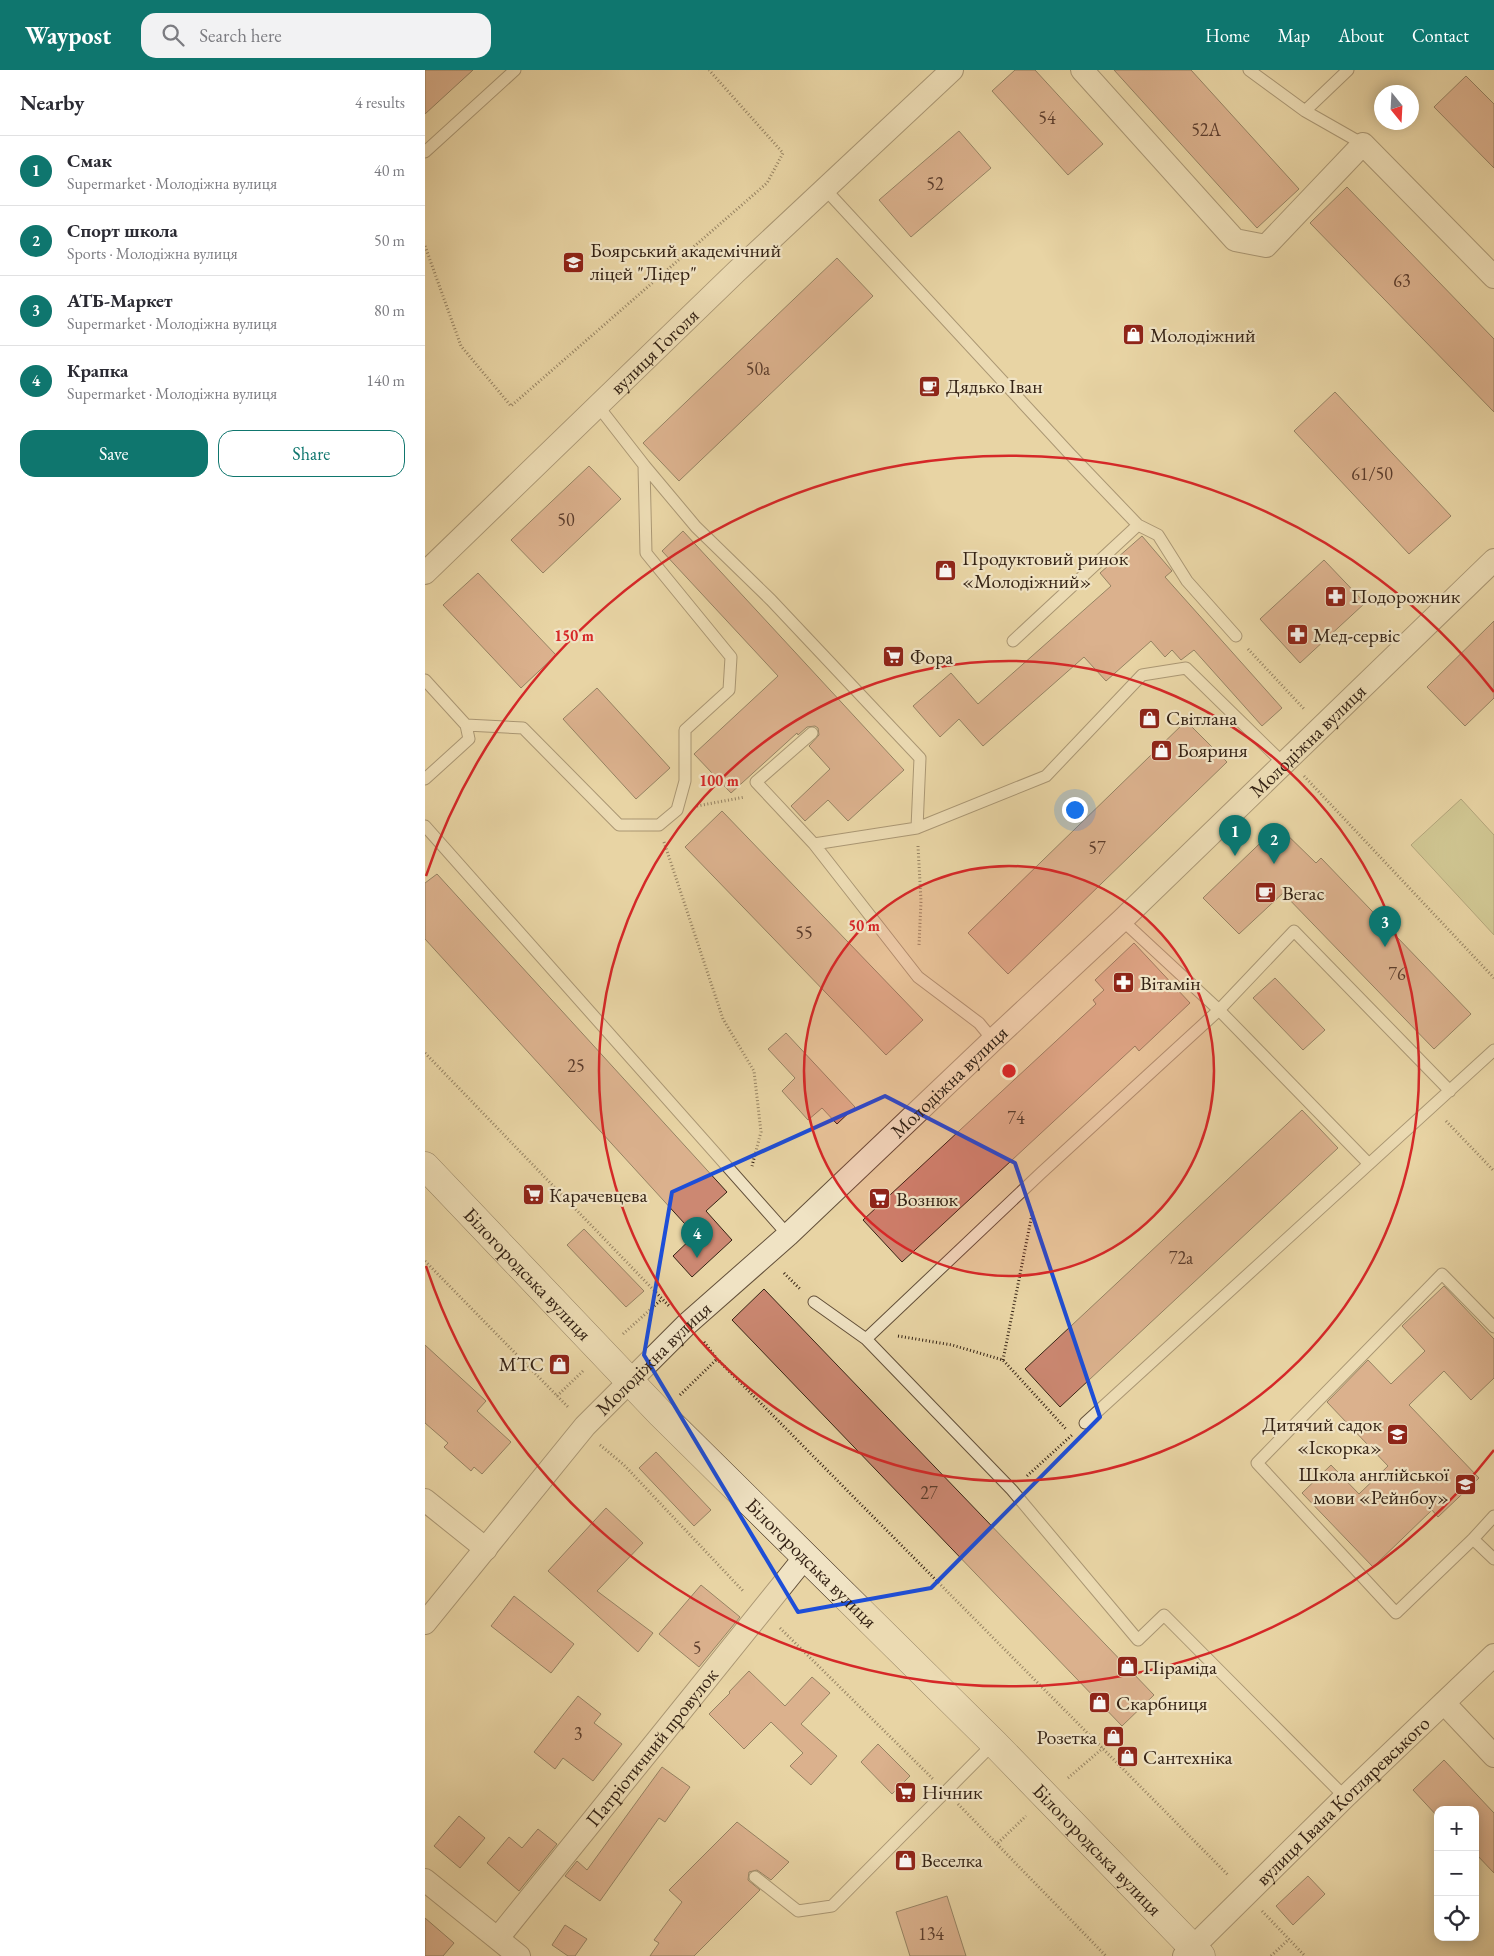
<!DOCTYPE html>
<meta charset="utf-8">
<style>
body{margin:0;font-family:"EB Garamond",serif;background:#f2f2f3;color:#2b2b33}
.controls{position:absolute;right:15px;bottom:15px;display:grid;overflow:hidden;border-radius:10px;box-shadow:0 2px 12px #0003}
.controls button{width:45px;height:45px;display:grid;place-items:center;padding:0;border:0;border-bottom:1px solid #e1e1e2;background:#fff;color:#2b2b33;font:25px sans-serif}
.compass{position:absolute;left:949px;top:15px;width:45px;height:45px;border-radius:50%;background:#fff;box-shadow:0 2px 12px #0003;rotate:162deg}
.you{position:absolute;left:649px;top:739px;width:18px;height:18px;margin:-12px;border:4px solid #fff;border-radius:50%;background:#1a73e8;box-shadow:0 0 0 8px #1a73e833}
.badge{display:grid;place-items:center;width:32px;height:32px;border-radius:50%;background:#0f766e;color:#fff;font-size:16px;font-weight:700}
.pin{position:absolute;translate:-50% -41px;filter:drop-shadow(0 1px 2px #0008)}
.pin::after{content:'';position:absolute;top:26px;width:18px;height:15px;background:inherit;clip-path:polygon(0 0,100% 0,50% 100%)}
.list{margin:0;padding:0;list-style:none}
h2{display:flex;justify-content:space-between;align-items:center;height:65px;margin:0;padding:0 20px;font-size:21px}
h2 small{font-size:16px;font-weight:400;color:#7c7c81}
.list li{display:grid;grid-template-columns:32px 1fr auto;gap:15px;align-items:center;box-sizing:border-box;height:70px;padding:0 20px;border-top:1px solid #e1e1e2}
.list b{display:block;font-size:19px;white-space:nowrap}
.list p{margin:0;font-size:16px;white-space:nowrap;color:#7c7c81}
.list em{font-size:16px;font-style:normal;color:#7c7c81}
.actions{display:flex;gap:10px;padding:15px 20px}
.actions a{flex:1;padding:11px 0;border:1px solid #0f766e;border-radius:15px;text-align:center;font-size:18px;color:#0f766e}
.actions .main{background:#0f766e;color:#fff}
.icon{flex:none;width:28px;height:28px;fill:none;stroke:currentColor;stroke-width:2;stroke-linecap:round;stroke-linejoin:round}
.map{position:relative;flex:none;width:1069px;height:1886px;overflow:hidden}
header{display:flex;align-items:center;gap:30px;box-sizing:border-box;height:70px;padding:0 25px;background:#0f766e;color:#fff}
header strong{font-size:24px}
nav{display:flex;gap:28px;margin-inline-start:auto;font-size:18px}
.search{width:350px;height:45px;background:#f2f2f3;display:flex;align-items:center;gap:12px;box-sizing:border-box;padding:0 18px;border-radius:15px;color:#7c7c81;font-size:19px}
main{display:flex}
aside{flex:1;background:#fff}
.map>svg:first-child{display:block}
.green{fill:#b8bc84;stroke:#76704c}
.building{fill:#cc8872;stroke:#352315}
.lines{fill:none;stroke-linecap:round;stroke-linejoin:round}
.lane-casing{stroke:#624f39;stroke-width:13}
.street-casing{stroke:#624f39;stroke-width:24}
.secondary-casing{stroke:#352315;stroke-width:29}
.path{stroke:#352315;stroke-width:3;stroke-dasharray:1 2.5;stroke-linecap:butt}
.lane{stroke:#f0e3c4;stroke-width:11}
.street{stroke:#f0e3c4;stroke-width:22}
.secondary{stroke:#f0e3c4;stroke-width:28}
.marked{fill:none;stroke:#1d4ed8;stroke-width:4;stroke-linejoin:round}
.ring{fill:none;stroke:#d62828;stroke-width:2.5}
.labels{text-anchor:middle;stroke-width:4.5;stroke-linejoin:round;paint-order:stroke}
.number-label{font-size:18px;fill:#5b3c2c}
.poi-label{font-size:20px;fill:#352315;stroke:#f0e3c4;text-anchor:start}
.street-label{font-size:20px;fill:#352315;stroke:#f0e3c4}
.centre{fill:#d62828;stroke:#f0e3c4;stroke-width:2.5}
.ring-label{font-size:15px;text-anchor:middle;font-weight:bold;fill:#d62828;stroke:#f0e3c4;stroke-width:4.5;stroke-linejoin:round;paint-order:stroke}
</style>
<header>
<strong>Waypost</strong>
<div class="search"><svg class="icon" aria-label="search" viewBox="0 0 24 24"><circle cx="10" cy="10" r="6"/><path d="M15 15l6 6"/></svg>Search here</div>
<nav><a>Home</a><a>Map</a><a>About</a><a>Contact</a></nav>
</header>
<main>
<aside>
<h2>Nearby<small>4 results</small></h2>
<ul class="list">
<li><span class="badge">1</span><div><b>Смак</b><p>Supermarket · Молодіжна вулиця</p></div><em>40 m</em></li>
<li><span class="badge">2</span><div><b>Спорт школа</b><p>Sports · Молодіжна вулиця</p></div><em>50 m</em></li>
<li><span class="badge">3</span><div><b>АТБ-Маркет</b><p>Supermarket · Молодіжна вулиця</p></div><em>80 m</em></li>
<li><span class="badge">4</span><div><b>Крапка</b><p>Supermarket · Молодіжна вулиця</p></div><em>140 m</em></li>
</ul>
<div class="actions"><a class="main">Save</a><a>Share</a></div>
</aside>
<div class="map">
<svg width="1069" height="1886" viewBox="0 0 1069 1886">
<rect width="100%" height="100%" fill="#e8d4a4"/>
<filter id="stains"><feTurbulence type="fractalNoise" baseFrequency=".004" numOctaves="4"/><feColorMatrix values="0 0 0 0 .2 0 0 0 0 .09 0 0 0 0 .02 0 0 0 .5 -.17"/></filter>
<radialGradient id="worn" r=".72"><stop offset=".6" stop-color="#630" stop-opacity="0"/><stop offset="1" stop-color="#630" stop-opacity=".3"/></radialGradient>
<path class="green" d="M1036,729L1069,765V865L986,775Z"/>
<path class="building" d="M0,0H48L0,44Z
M590,0H610L678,74L643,105L567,21Z
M689,0H766L874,119L832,158Z
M1041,6L1069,34V98L1009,37Z
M534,61L566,98L486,167L454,130Z
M922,117L1069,269V342L885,153Z
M412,188L448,226L254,411L218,373Z
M910,322L1026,446L984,484L869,361Z
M164,396L196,429L118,503L86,470Z
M258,461L479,700L423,751L403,730L380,751L366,736L405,699L384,676L394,665L393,658L390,656L382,657L373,665L372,663L306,723L269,684L353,606L237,481Z
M717,466L747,501L740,507L857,638L837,656L769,580L756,590L747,580L740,587L726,571L681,611L659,587L558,676L534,649L515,667L488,636L526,603L553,634L686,516L675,503Z
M899,490L940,533L875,593L835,549Z
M53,503L131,585L96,618L18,535Z
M1069,551V628L1040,656L1002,617Z
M172,618L245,698L211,729L138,649Z
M761,651L802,692L583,904L543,863Z
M297,741L498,950L461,985L260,777Z
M853,756L891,793L896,788L1046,944L1009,979L858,823L814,864L778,828Z
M12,804L302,1122L281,1141L307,1170L267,1207L248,1186L270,1165L0,869V813Z
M709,873L765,933L714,981L710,976L477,1192L438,1150L671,934L668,930L679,920L670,910Z
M850,908L900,960L878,980L828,928Z
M361,963L430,1037L412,1054L397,1038L383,1050L357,1021L370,1008L343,979Z
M877,1040L913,1078L635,1337L600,1299Z
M159,1159L219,1221L201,1237L142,1175Z
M1019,1216L1069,1269V1308L1046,1330L1019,1301L984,1335L1054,1408L1013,1447L1007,1440L948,1497L877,1423L906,1395L934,1424L963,1396L902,1332L943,1290L966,1314L1000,1281L977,1256Z
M339,1219L729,1625L697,1656L307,1250Z
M0,1275L61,1331L52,1341L86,1372L57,1404L49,1397L46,1401L19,1377L23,1373L0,1353Z
M231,1382L286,1440L269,1456L214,1398Z
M181,1438L218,1473L172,1521L228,1563L213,1582L123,1501Z
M276,1515L315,1547L274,1597L234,1564Z
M89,1526L149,1574L126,1603L66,1556Z
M324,1601L360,1636L387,1607L405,1623L376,1654L412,1686L386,1715L365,1696L378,1683L346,1652L319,1679L284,1644L305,1623L304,1622Z
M153,1626L176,1644L169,1653L197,1674L168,1711L138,1688L130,1699L109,1682Z
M453,1674L485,1706L467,1724L436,1692Z
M1019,1690L1069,1743V1803L1050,1783V1740H1013V1747L988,1720Z
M237,1697L265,1717L240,1752L234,1748L175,1831L140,1806L152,1791L162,1800Z
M34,1746L60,1768L35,1798L9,1776Z
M312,1752L364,1792L346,1810L332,1800L324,1802L323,1810L335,1820L269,1886H225L234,1873L229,1870L257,1832L244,1820Z
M113,1759L132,1774L94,1821L62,1793L84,1767L97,1778Z
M883,1806L900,1824L868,1855L851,1836Z
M522,1826L541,1886H485L471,1842Z
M0,1848L29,1873L18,1886H0Z
M140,1855L162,1869L150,1886H143L127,1875Z"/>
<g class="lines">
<defs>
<path id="lane" d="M824,0L880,41L938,74
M880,41L923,0
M0,82L90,0
M400,119L645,384L713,455L588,571
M219,395L271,457L346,530L495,688L492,758L389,774
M713,455L733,465L762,511L811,566
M0,610L41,655L44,669L0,709
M41,655L98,658L194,755H234L252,740L260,711V660L304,620L306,587L221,483L219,395L173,336
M387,663L331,712L389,774L493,907L554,953L568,970
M0,756L363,1165
M492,758L621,706L717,605L761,598L859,694
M697,850L794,940L944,1094
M389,1232L441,1269L587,1420L713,1570L739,1545L920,1727
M1069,1257L1017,1204L832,1393L971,1543L1048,1469L1069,1446
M441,1269L615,1104L794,940L869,861L1025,1021
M660,1353L1069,980
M1048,1469L1069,1489
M330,1807L373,1841L407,1836L569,1673"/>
<g id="street">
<path d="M657,0L810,170L841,176L938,74L1069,207"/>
<path id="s1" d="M0,503L311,202L527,0"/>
<path d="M0,1430L61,1479"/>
<path id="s2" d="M0,1553L160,1356L262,1254L363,1165L568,970L697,850L1069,490"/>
<path d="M1019,1633L1069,1686"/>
<path d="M0,1810L94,1886"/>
<path id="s3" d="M73,1868L380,1487"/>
<path id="s4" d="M759,1886L920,1727L1069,1585"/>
</g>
<g id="secondary">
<path id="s5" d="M0,1096L236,1344L569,1673L776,1886"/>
</g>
</defs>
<use href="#lane" class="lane-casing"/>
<use href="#street" class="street-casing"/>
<use href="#secondary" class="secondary-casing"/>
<path class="path" d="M0,176L36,276L86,336L342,113L358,83L284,0
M823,579L880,640
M879,706L1069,908
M272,736L320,727
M239,772L298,949L329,1001L336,1062L327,1096
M493,776L496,831L494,875
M0,983L245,1237
M1021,1051L1069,1101
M0,1191L144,1338
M359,1203L376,1220
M198,1264L237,1229
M473,1266L527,1275L578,1290L641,1359
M279,1272L292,1289L804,1806
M578,1290L608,1139
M255,1325L292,1289
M132,1326L159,1300
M175,1375L199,1395L319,1522
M602,1406L647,1365
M355,1558L508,1709
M643,1708L678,1678
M533,1734L681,1886
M573,1773L601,1746
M837,1841L880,1886
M846,1886L864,1869"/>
<use href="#lane" class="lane"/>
<use href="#street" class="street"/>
<use href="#secondary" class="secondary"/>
</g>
<path d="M0 0H1069V1886H0ZM460,1026L590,1093L675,1347L506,1518L373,1542L219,1285L247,1122Z" fill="#e8d4a4" fill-opacity=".55" fill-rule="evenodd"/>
<path class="marked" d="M460,1026L590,1093L675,1347L506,1518L373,1542L219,1285L247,1122Z"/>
<circle cx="584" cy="1001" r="205" fill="#d62828" fill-opacity=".12"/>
<g class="ring">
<circle cx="584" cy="1001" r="205"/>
<circle cx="584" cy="1001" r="410"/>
<path d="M1069 1380A615 615 0 0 1 1 1196M1 806A615 615 0 0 1 1069 622"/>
</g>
<defs>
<symbol id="school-square" viewBox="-11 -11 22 22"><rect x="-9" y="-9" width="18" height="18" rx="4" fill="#8f2418" stroke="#f0e3c4"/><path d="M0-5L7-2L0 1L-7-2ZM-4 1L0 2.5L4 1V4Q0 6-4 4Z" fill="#fff"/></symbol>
<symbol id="shop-square" viewBox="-11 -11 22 22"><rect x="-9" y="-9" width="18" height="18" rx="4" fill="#8f2418" stroke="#f0e3c4"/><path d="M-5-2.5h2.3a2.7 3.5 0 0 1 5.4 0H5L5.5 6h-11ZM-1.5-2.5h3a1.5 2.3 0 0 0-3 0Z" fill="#fff"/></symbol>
<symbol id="cafe-square" viewBox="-11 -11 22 22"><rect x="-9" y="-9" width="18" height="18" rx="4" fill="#8f2418" stroke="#f0e3c4"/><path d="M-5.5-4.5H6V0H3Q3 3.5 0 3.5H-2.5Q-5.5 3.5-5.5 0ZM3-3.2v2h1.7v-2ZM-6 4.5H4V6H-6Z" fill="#fff"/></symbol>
<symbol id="pharmacy-square" viewBox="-11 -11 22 22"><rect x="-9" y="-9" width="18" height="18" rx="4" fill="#8f2418" stroke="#f0e3c4"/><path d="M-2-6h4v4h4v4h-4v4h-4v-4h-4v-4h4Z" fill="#fff"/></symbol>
<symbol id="supermarket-square" viewBox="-11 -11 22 22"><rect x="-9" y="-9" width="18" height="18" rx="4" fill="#8f2418" stroke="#f0e3c4"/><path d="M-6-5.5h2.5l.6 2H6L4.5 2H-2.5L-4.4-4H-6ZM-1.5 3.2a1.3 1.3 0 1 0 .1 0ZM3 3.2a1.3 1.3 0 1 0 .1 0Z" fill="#fff"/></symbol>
</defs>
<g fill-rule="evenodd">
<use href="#school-square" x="136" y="180" width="25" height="25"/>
<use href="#shop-square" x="696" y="252" width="25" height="25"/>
<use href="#cafe-square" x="492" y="304" width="25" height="25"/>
<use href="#shop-square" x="508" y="488" width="25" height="25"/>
<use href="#pharmacy-square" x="898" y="514" width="25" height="25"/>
<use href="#pharmacy-square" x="860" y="552" width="25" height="25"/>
<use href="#supermarket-square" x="456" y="574" width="25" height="25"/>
<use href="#shop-square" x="712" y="636" width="25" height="25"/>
<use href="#shop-square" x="724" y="668" width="25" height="25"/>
<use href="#cafe-square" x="828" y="810" width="25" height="25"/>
<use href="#pharmacy-square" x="686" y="900" width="25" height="25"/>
<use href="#supermarket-square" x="96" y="1112" width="25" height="25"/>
<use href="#supermarket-square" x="442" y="1116" width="25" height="25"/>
<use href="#shop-square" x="122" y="1282" width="25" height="25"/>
<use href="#school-square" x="960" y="1352" width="25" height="25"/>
<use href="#school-square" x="1028" y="1402" width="25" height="25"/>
<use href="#shop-square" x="690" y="1584" width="25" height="25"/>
<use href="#shop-square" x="662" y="1620" width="25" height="25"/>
<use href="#shop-square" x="676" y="1654" width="25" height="25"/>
<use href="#shop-square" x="690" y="1674" width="25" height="25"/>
<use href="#supermarket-square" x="468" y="1710" width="25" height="25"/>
<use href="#shop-square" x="468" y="1778" width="25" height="25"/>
</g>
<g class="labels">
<g class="number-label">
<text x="622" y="54">54</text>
<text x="781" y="66">52А</text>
<text x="510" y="120">52</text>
<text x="977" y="217">63</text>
<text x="333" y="305">50а</text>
<text x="947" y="410">61/50</text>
<text x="141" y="456">50</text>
<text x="672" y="784">57</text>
<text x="379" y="869">55</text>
<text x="972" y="910">76</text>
<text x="151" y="1002">25</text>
<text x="591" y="1054">74</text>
<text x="756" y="1194">72а</text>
<text x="504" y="1429">27</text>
<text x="272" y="1584">5</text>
<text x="153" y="1670">3</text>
<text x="506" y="1870">134</text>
</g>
<g class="poi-label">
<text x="165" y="187">Боярський академічний<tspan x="165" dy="23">ліцей "Лідер"</tspan></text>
<text x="725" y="272">Молодіжний</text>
<text x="521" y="323">Дядько Іван</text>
<text x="537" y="495">Продуктовий ринок<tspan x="537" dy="23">«Молодіжний»</tspan></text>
<text x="926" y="533">Подорожник</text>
<text x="888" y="572">Мед-сервіс</text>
<text x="485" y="594">Фора</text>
<text x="741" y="655">Світлана</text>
<text x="752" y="687">Бояриня</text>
<text x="857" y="830">Вегас</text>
<text x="715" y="920">Вітамін</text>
<text x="124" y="1132">Карачевцева</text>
<text x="471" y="1136">Вознюк</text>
<text x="119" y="1301" text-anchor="end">МТС</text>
<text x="957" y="1361" text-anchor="end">Дитячий садок<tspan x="957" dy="23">«Іскорка»</tspan></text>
<text x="1024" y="1411" text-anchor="end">Школа англійської<tspan x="1024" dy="23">мови «Рейнбоу»</tspan></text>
<text x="718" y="1604">Піраміда</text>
<text x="691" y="1640">Скарбниця</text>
<text x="672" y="1674" text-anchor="end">Розетка</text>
<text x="718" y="1694">Сантехніка</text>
<text x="497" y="1729">Нічник</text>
<text x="496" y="1797">Веселка</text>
</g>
<g class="street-label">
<text dy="7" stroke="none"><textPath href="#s1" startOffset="319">вулиця Гоголя</textPath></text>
<text dy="7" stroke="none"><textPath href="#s2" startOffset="1250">Молодіжна вулиця</textPath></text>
<text dy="7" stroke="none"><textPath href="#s2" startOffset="755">Молодіжна вулиця</textPath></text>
<text dy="7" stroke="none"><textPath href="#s5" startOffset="149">Білогородська вулиця</textPath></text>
<text dy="7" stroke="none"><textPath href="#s2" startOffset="350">Молодіжна вулиця</textPath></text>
<text dy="7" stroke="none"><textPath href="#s5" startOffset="554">Білогородська вулиця</textPath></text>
<text dy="7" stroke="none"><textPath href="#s3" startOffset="245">Патріотичний провулок</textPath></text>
<text dy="7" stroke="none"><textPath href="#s4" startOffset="222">вулиця Івана Котляревського</textPath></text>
<text dy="7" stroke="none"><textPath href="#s5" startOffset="959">Білогородська вулиця</textPath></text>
</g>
</g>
<circle cx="584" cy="1001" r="8" class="centre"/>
<g class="ring-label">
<text x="149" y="571">150 m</text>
<text x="294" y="716">100 m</text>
<text x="439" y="861">50 m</text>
</g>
<rect width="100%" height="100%" filter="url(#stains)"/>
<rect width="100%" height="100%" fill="url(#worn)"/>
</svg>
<div class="controls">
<button>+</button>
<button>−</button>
<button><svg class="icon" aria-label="locate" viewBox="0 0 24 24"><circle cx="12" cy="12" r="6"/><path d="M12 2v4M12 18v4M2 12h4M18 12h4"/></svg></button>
</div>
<svg class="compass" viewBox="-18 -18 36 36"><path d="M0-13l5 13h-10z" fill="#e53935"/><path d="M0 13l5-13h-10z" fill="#7c7c81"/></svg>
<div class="you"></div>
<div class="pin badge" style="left:810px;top:786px">1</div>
<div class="pin badge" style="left:849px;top:794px">2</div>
<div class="pin badge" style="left:960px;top:877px">3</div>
<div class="pin badge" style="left:272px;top:1188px">4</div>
</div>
</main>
